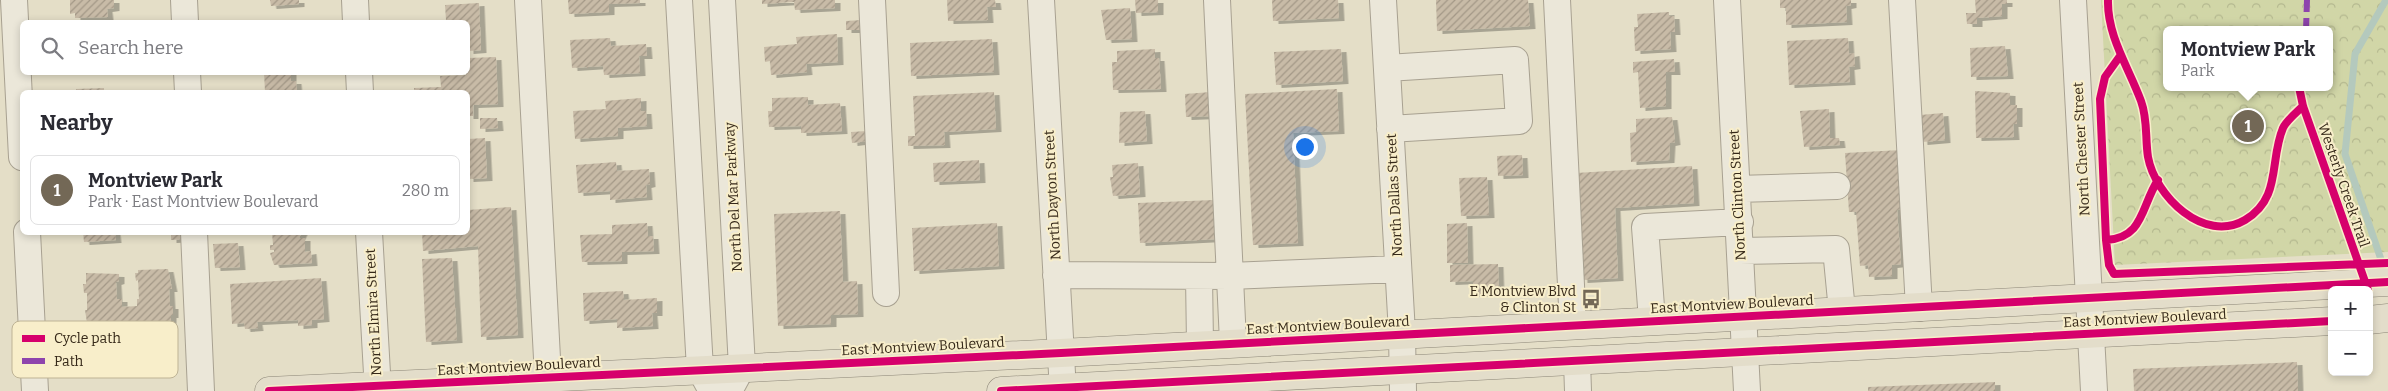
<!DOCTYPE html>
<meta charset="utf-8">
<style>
body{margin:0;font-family:Bitter,serif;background:#f2f2f3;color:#2b2b33}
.controls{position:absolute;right:15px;bottom:15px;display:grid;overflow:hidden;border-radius:8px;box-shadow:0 2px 8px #0003}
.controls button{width:45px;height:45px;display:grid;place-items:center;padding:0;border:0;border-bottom:1px solid #e1e1e2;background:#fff;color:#2b2b33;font:25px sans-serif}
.you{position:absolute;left:1304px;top:146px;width:18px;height:18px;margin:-12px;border:4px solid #fff;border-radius:50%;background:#1a73e8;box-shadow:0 0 0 8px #1a73e833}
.badge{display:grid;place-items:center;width:32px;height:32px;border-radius:50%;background:#736856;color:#fff;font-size:16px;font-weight:700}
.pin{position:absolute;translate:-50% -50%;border:2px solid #fff;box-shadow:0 1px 5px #0006}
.popup{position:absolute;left:2163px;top:26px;width:170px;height:65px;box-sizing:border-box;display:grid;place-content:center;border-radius:8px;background:#fff;filter:drop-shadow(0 1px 4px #0005);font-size:16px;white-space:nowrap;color:#7c7c81}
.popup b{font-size:19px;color:#2b2b33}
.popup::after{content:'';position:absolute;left:50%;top:100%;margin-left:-10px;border:10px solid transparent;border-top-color:#fff}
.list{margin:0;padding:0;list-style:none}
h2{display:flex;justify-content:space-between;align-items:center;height:65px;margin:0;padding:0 20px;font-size:21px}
h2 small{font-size:16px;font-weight:400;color:#7c7c81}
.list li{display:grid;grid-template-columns:32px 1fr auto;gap:15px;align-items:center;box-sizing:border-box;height:70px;margin:0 10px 10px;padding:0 10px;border:1px solid #e1e1e2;border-radius:8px}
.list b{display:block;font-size:19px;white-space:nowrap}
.list p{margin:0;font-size:16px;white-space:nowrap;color:#7c7c81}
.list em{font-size:16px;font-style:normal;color:#7c7c81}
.icon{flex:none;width:28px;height:28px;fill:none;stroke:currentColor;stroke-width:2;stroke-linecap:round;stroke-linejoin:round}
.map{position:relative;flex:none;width:2388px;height:391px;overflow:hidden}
.search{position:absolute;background:#fff;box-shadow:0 2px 8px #0003;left:20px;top:20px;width:450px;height:55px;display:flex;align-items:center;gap:12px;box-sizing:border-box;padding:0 18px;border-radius:8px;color:#7c7c81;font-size:19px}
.panel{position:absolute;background:#fff;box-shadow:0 2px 8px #0003;left:20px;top:90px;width:450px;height:145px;border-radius:8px}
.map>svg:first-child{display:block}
.forest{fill:url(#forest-crowns);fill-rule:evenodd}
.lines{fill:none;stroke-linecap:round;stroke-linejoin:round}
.stream{stroke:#b4c9bd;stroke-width:7}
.building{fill:url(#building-hatch);filter:url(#shadow)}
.minor-casing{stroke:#a8a191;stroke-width:28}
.major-casing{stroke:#8d8778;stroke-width:29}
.minor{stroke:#ebe7d9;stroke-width:26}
.major{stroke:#e3ddca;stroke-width:28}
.quiet{stroke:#8e44ad;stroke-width:6;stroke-dasharray:12 6;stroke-linecap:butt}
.cycleway-casing{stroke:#f8eeca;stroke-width:11}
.cycleway{stroke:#d6006c;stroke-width:8}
.labels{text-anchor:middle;stroke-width:4;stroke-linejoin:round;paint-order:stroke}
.street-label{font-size:14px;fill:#362919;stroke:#f8eeca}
.poi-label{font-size:14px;fill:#362919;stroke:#f8eeca;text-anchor:end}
.key{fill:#f8eeca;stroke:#beb395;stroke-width:1}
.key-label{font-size:14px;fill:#362919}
</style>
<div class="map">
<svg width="2388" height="391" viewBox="0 0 2388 391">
<defs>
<pattern id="forest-crowns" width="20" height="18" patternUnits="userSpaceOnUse" patternTransform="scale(1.25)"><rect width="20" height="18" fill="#d1d6a7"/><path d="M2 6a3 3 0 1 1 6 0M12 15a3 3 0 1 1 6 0" fill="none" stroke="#b4b88f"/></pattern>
<pattern id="building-hatch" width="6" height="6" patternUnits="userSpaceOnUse" patternTransform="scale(1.25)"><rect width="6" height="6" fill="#c8bba7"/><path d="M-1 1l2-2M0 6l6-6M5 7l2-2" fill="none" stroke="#a39887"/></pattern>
<filter id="shadow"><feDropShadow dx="5.5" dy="3" stdDeviation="0" flood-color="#0004"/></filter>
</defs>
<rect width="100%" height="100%" fill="#e4dec7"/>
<path class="forest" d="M2101,0H2388V252L2115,265ZM2167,30H2329V87H2167Z"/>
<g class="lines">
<path class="stream" d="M2386,0L2355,54L2345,154L2387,277"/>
</g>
<path class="building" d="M70,0H114V8L107,9L108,17L75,18V13L70,14Z
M270,0H299V4L271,6Z
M568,0H640V3L609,4V12L569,14Z
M762,0H835V8L795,10L794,2L762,4Z
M947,0H995L996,7H987L988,20L948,21Z
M1135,0H1158V12L1136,13Z
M1272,0H1338L1339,18L1273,21Z
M1436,0H1528L1530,26L1437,31Z
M1780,0H1851V5L1846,6L1847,22L1786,25V8H1780Z
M1975,0H2007V4H2002V16L1977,18V24H1967L1966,13H1976Z
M479,3L481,50L468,51V22H416L446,20L445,5Z
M1130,8L1132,39L1106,40L1101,10Z
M1669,12V16H1674L1675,32H1670L1671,49L1635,51L1634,27H1638L1637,14Z
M862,20L863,30H846V21Z
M837,34L838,62L806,64L807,72L771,75L770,61L765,62L764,47L797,44L796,37Z
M610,38L611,46L646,44L647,56H639L640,73L604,75L603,66L572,68L570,40Z
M1848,38L1849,54L1854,53L1855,66L1849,67L1850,82L1789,85L1787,41Z
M992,39L994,72L911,76L910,43Z
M2005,46L2008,76L1971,77L1970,48Z
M1155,49V58H1159L1161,89L1113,90L1112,62H1117V51Z
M1341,49L1343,81L1276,85L1274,52Z
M496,57L498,104L473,105V116H468V92H414V88L441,87L440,76L466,75L468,58Z
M1674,59L1675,72H1666V106L1640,108L1638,72L1633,73V62Z
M264,72H291V81H296L297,92H265Z
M104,88V92H77L76,89Z
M1337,89L1339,131L1293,133L1298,243L1253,245L1245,94Z
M1975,91L2010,93V105H2017V124H2013L2014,137L1976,138Z
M994,92L996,129L944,132L945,145L908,146V136H915L913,96Z
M1211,92L1212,116L1186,117L1185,94Z
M808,97V105L840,103L842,131L801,133V126L769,127L768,111H772V98Z
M641,98V111H646L647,126L618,128V136L575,139L573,111L606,109L605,101Z
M1829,109L1830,138H1839L1840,145L1804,147L1800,111Z
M1145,111L1147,141L1119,143L1120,112Z
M1943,113L1945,140L1922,142L1920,115Z
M1672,117L1675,142L1670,143L1669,160L1631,162L1630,133L1636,132V119Z
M480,118H497L498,128L480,129Z
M867,131L868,141L852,143L851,132Z
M485,138L487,178L468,179V139Z
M1901,150L1904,209L1897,210L1901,264L1892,265V276L1869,277L1868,265L1860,266L1856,212H1849L1845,153Z
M1522,155L1523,175L1498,176L1497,156Z
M979,160L980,180L934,182L933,163Z
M616,162L617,171L649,169L650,184L646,185L647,197L610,200V191L578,193L576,165Z
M1138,163L1140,194L1113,196L1110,177H1113L1112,165Z
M1692,166L1694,203L1615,208L1618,278L1582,280L1576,173Z
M1487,177L1489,215L1461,216L1459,178Z
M1214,200L1217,239L1140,243L1138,203Z
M511,207L518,335L481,337L478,246L423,251L422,232H468V210Z
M840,211L843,282L857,281L858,314L831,315V324L778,326L774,214Z
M647,223L648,236H653L654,251L622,252V261L582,262L580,235L612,234V225Z
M997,223L999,266L914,271L912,228Z
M1467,223L1468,263H1447V224Z
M83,232H115L116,240L84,242Z
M171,232H190V239L171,240Z
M272,232H302L299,238H305V252L311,251L312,263L274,265L270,253L274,252V250H270V245H273Z
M238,243L240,267L215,268L213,244Z
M452,258L457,340L426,342L422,259Z
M1498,264L1499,294H1474L1473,281L1450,282V265Z
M168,269L172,289H169L170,306H173V315H171V325L144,326L145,335L126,339V336L115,337V327L88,329L85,310H87V293H84L83,284H86V273L119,274V281L116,282L117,299H122V307L137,306V299H139L138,280L136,281L135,273H138V270Z
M321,278L324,319L312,320V325L298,326V320L257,322L258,328L245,329L244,323L232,324L230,284Z
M623,291L624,300L657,298V313H652L653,326L617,328V319L584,321L583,293Z
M2297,362L2298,391H2134L2133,369Z
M1995,382V391H1868V387Z"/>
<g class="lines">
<defs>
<path id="minor" d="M14,0L22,157
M184,0L185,22
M355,0L356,22
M528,0L548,377
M679,0L700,369L712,391
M722,0L742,367L729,391
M872,0L886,293
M1041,0L1063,391
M1217,0L1233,342
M1383,0L1402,333L1403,391
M1557,0L1573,326
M1727,0L1747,391
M1902,0L1919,308
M2073,0L2094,391
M1387,68L1515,60L1519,121L1390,129
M187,72L188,92
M359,72L360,92
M1737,189L1837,186
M27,232L35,391
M194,232L201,391
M369,232L378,391
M1740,251L1836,249L1842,311
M1056,275L1230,276L1398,269
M1199,276L1200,344
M1652,320L1645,227L1740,222
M1577,361L1578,391"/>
<path id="major" d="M2369,320L2388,318
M269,391L1061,353L2388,282
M1001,391L2332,321"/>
</defs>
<use href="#minor" class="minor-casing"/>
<use href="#major" class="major-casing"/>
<use href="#minor" class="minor"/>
<use href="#major" class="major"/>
<path class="quiet" d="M2306,30L2307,0"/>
<defs>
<path id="cycleway" d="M2108,0C2107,36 2129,68 2141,101C2148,120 2145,138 2148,157C2155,196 2204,244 2245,220C2282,198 2269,161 2283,128C2286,121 2297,112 2303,106
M2120,56L2105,77L2100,99L2106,240L2109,265L2114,274L2388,263
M2299,87L2303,106L2368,290
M2106,240C2144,238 2141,206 2158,180
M269,391L1061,353L2388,282
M1001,391L2332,321"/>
</defs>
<use href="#cycleway" class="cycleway-casing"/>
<use href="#cycleway" class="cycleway"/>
</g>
<defs>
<symbol id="bus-bare" viewBox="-9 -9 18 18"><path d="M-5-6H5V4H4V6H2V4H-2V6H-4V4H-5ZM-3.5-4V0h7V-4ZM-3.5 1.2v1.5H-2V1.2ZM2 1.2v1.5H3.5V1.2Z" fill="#736856" stroke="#f8eeca" stroke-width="2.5" paint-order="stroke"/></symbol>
</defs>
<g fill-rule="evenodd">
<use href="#bus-bare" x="1577" y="285" width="28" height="28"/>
</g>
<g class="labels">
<g class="street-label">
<text transform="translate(2081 149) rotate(-93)" y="5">North Chester Street</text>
<text transform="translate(2344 185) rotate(71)" y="5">Westerly Creek Trail</text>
<text transform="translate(1052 195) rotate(-93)" y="5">North Dayton Street</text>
<text transform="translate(1394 195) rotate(-93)" y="5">North Dallas Street</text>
<text transform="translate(1737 195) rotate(-93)" y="5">North Clinton Street</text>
<text transform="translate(733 197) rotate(-93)" y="5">North Del Mar Parkway</text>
<text transform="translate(1732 304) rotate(-3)" y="5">East Montview Boulevard</text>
<text transform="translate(373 312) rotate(-93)" y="5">North Elmira Street</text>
<text transform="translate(2145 318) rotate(-3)" y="5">East Montview Boulevard</text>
<text transform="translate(1328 325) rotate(-3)" y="5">East Montview Boulevard</text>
<text transform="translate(923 346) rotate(-3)" y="5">East Montview Boulevard</text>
<text transform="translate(519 366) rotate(-3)" y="5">East Montview Boulevard</text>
</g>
<g class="poi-label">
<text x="1576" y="296">E Montview Blvd<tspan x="1576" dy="16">&amp; Clinton St</tspan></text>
</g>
</g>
<rect x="12" y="321" width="166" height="57" rx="8" class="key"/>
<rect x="22" y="335" width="23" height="7" fill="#d6006c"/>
<rect x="22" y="358" width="23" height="6" fill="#8e44ad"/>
<g class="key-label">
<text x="54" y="343">Cycle path</text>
<text x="54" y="366">Path</text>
</g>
</svg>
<div class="controls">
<button>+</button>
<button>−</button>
</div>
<div class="you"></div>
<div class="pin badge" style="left:2248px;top:126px">1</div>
<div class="popup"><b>Montview Park</b>Park</div>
<div class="search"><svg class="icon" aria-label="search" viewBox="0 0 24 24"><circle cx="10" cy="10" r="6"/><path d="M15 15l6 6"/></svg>Search here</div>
<section class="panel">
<h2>Nearby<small></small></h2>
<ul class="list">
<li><span class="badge">1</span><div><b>Montview Park</b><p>Park · East Montview Boulevard</p></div><em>280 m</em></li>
</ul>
</section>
</div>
